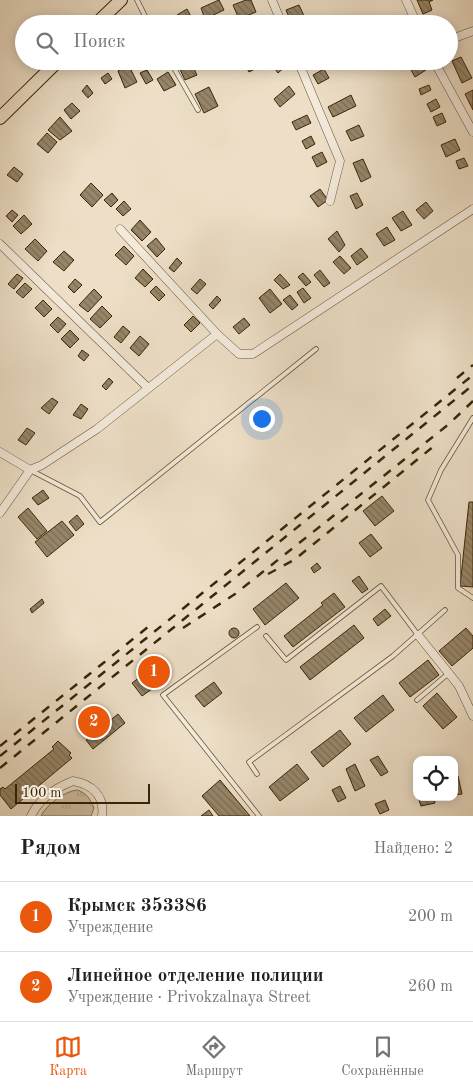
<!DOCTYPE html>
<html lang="ru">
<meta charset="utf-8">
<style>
body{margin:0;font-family:"Old Standard TT",serif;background:#f6f6f6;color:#202124}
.controls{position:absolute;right:15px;bottom:15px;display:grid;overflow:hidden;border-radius:10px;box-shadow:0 2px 12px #0003}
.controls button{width:45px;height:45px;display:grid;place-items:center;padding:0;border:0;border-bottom:1px solid #e0e0e0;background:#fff;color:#202124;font:25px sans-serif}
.scale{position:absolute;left:15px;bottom:12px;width:135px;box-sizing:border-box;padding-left:5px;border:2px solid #3a2606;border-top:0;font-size:14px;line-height:18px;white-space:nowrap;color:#3a2606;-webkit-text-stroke:4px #f3eadb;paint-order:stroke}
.you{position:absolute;left:261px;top:418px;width:18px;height:18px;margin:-12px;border:4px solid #fff;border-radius:50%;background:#1a73e8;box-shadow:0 0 0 8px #1a73e833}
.badge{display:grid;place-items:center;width:32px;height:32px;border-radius:50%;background:#ea580c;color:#fff;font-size:16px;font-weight:700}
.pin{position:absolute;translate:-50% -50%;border:2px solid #fff;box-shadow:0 1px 5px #0006}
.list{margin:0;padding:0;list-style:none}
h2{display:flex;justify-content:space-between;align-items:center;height:65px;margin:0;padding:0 20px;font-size:21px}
h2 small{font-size:16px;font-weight:400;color:#757577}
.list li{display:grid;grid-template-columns:32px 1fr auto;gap:15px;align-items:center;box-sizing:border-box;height:70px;padding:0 20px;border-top:1px solid #e0e0e0}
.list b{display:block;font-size:19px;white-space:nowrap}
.list p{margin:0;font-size:16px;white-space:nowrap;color:#757577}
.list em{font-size:16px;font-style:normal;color:#757577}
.icon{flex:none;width:28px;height:28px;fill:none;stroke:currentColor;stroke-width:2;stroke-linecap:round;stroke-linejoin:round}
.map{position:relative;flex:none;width:473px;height:816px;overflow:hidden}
.search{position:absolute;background:#fff;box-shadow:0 2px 12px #0003;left:15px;right:15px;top:15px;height:55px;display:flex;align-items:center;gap:12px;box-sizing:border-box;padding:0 18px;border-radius:28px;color:#757577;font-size:19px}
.sheet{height:205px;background:#fff}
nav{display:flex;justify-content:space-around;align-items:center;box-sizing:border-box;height:70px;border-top:1px solid #e0e0e0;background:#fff;font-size:14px;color:#757577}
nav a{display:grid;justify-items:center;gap:2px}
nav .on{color:#ea580c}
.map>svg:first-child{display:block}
.grass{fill:url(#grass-tufts);stroke:#847356}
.building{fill:url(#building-back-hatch);stroke:#3a2606}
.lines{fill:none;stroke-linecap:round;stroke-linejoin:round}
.service-casing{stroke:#675436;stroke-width:5.5}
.minor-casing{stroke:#675436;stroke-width:9}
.trunk-casing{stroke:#3a2606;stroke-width:14}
.service{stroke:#f3eadb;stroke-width:4}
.minor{stroke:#f3eadb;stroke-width:8}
.trunk{stroke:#eddfc7;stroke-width:12}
.rail{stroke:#3a2606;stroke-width:2.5;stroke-dasharray:9 9;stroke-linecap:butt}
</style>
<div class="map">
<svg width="473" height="816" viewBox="0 0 473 816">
<defs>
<pattern id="grass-tufts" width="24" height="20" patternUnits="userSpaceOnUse" patternTransform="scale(1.25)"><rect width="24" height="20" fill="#cfc0a6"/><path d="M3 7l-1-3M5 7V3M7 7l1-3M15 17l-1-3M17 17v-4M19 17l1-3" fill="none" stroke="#b2a58d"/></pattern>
<pattern id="building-back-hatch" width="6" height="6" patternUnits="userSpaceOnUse" patternTransform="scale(1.25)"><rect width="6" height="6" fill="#97866a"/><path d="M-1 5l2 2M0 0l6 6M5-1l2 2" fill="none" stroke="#7c6d55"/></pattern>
</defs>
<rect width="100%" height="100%" fill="#eddfc7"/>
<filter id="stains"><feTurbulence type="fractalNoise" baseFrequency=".004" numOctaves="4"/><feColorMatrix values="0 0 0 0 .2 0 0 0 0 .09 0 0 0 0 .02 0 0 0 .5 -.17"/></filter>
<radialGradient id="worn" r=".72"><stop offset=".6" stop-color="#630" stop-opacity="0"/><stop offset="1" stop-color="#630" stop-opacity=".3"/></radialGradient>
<path class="grass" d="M77,790C87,793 90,799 94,808L91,816H41C46,805 65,791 77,790Z"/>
<path class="building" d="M219,0L224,10L205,19L201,8Z
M246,0H251L256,12L239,19L233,5Z
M417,0H433L429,2L432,10L423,14Z
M299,5L305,18L292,24L286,10Z
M187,9L195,24H181L177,15Z
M461,57L472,78L462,83L452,61Z
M180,61H190L197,75L185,80L177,63Z
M243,61H263L265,64L249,72Z
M277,61H284L287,65L278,73L272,65Z
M421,61L426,70L415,77L410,68Z
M129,66L137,82L125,88L118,71Z
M324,69L329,78L318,84L313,75Z
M147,70L153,80L146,84L140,73Z
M168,72L176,85L164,91L157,79Z
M108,73L112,79L105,84L101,78Z
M87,85L93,93L88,98L82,91Z
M429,85L431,90L421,95L419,89Z
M289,86L295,94L280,107L274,99Z
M209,87L218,106L204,113L195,94Z
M473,90V110L465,94Z
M351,95L356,106L333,117L328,107Z
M436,99L440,107L431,112L427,104Z
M72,103L80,111L71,119L64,110Z
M442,113L446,122L437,126L433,117Z
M307,115L311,123L296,130L292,122Z
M60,117L72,131L60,140L48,130Z
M359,125L364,136L351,141L346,131Z
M47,133L57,142L48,153L37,144Z
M311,136L315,144L306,149L302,141Z
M455,139L460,150L446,157L441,145Z
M322,152L327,162L317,167L312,157Z
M464,158L468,166L459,169L456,161Z
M363,159L371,177L361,182L353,163Z
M14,167L23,174L17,182L7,175Z
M91,183L103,195L92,207L80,195Z
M320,189L328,200L318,207L310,196Z
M112,193L118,200L111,207L104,200Z
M357,193L363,205L356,209L350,196Z
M124,201L131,209L123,216L116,209Z
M426,202L433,211L424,219L416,210Z
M12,210L18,215L12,222L6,216Z
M403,211L412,225L401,231L392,218Z
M24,215L32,224L21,234L13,226Z
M140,220L151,232L142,241L131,230Z
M387,227L395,240L384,246L376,234Z
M337,231L345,245L339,252L328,239Z
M156,238L165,249L157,257L147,246Z
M35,239L47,251L38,261L25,249Z
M124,246L134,256L126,265L115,255Z
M361,248L368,257L357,265L351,256Z
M64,251L74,260L64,271L53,262Z
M340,256L351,268L344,274L333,262Z
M177,258L182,263L174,272L169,268Z
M143,269L153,279L145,287L135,278Z
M320,270L330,283L324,287L314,275Z
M303,273L311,282L306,286L298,277Z
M17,274L23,278L14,289L8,284Z
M280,274L290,285L283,289L274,280Z
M75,279L82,285L74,293L68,287Z
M200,279L206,284L197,294L191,289Z
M25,283L32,289L23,298L16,292Z
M156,286L165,295L159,301L150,292Z
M303,288L311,298L304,303L297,292Z
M94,289L102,297L88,312L79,305Z
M270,289L282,304L270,313L259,298Z
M290,295L298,305L292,310L283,300Z
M217,296L221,300L213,309L209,305Z
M43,300L52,309L44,317L35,308Z
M102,306L112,316L100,328L90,319Z
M193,316L200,323L191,332L184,325Z
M58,317L66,324L58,333L50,325Z
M244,318L250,325L239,334L233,327Z
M123,326L130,332L121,343L114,337Z
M70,330L79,339L70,348L61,339Z
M140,336L149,344L139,356L130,348Z
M82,350L89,355L84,361L78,356Z
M109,378L113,382L106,390L102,386Z
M52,398L58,402L49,414L41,408Z
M81,404L88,409L81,419L73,415Z
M27,428L35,433L26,445L18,440Z
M43,490L49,498L38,505L32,498Z
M382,496L394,511L375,526L363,511Z
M469,502H473V587L460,586Z
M28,508L47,531L37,539L18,517Z
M77,515L84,524L76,531L69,522Z
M62,521L74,535L47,557L35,542Z
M371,534L382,548L370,557L359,543Z
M317,563L321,568L314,573L311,568Z
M359,576L368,589L362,593L352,581Z
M286,583L299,598L265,625L253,609Z
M334,593L345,607L293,647L284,636L323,605L321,603Z
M42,599L44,603L32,613L30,609Z
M385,609L391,616L378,626L373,619Z
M354,625L364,638L310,680L300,667Z
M466,628L473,636V648L452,666L439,651Z
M229 633a5 5 0 1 1 10 0a5 5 0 1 1-10 0Z
M428,660L439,675L410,697L399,683Z
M159,663L169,677L142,696L132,683Z
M214,682L222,693L204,707L195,696Z
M437,693L457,717L443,729L423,706Z
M383,695L394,710L366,732L354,718Z
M97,711L106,722L91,733L82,723Z
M118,714L125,723L93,749L86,740Z
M340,730L351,744L323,767L311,752Z
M58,741L71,753L69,755L72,758L11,809L0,795V789L3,787L5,789L54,749L52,747Z
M378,756L388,772L381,776L370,760Z
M297,764L309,779L280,801L269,787Z
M355,764L365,786L355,791L346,769Z
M454,776H458L462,794L454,795Z
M220,780L250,816H219L202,796Z
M340,786L346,798L338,802L332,790Z
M418,797H434L435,803L421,806Z
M385,800L389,810L380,814L375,804Z
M209,810L213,816H201Z"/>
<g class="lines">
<defs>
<path id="service" d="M137,0L149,24
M170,61L198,110
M473,418L441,470L428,500L458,555V588L473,598
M32,471L80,496L100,522L316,349
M257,627L163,695L259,816
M266,636L286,660L381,586L418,635
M417,700L449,673
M257,774L249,762L393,656L445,610"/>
<path id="minor" d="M272,0L282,24
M406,0L417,24
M449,40L473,31
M298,61L340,161L330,201
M434,61L473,132
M120,229L217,334
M0,244L147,387
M0,452L30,470
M0,513L30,470L42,465L97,429L217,334L239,354H253L473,209
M418,635L459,686L473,716
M31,816C39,799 55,788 73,781C91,784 105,795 102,816"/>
<path id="trunk" d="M96,24L121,0
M0,118L58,61"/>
</defs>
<use href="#service" class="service-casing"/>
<use href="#minor" class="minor-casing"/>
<use href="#trunk" class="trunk-casing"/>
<use href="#service" class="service"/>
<use href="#minor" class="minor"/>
<use href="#trunk" class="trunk"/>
<path class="rail" d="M457,378L473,365
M268,574L294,560L434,446
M183,628L235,594L449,424L473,401
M0,746L148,627
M0,756L473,375
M0,768L473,385"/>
</g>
<rect width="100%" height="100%" filter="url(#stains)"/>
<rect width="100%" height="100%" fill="url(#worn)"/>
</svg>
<div class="controls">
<button><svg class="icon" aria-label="locate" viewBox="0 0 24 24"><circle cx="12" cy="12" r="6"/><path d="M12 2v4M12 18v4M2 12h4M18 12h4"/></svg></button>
</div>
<div class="scale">100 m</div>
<div class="you"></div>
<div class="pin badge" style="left:154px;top:672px">1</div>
<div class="pin badge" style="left:94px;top:722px">2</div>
<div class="search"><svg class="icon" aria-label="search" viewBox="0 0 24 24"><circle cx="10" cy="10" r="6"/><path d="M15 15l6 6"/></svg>Поиск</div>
</div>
<section class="sheet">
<h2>Рядом<small>Найдено: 2</small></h2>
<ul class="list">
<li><span class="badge">1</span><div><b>Крымск 353386</b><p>Учреждение</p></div><em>200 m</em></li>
<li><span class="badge">2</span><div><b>Линейное отделение полиции</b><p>Учреждение · Privokzalnaya Street</p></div><em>260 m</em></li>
</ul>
</section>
<nav>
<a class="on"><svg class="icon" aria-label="map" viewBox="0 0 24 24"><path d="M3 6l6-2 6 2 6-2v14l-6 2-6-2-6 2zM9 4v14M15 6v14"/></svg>Карта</a>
<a><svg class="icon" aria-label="directions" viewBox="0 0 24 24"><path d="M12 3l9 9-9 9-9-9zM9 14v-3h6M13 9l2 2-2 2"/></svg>Маршрут</a>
<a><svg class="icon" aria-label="saved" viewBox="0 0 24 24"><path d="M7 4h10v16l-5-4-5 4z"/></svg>Сохранённые</a>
</nav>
